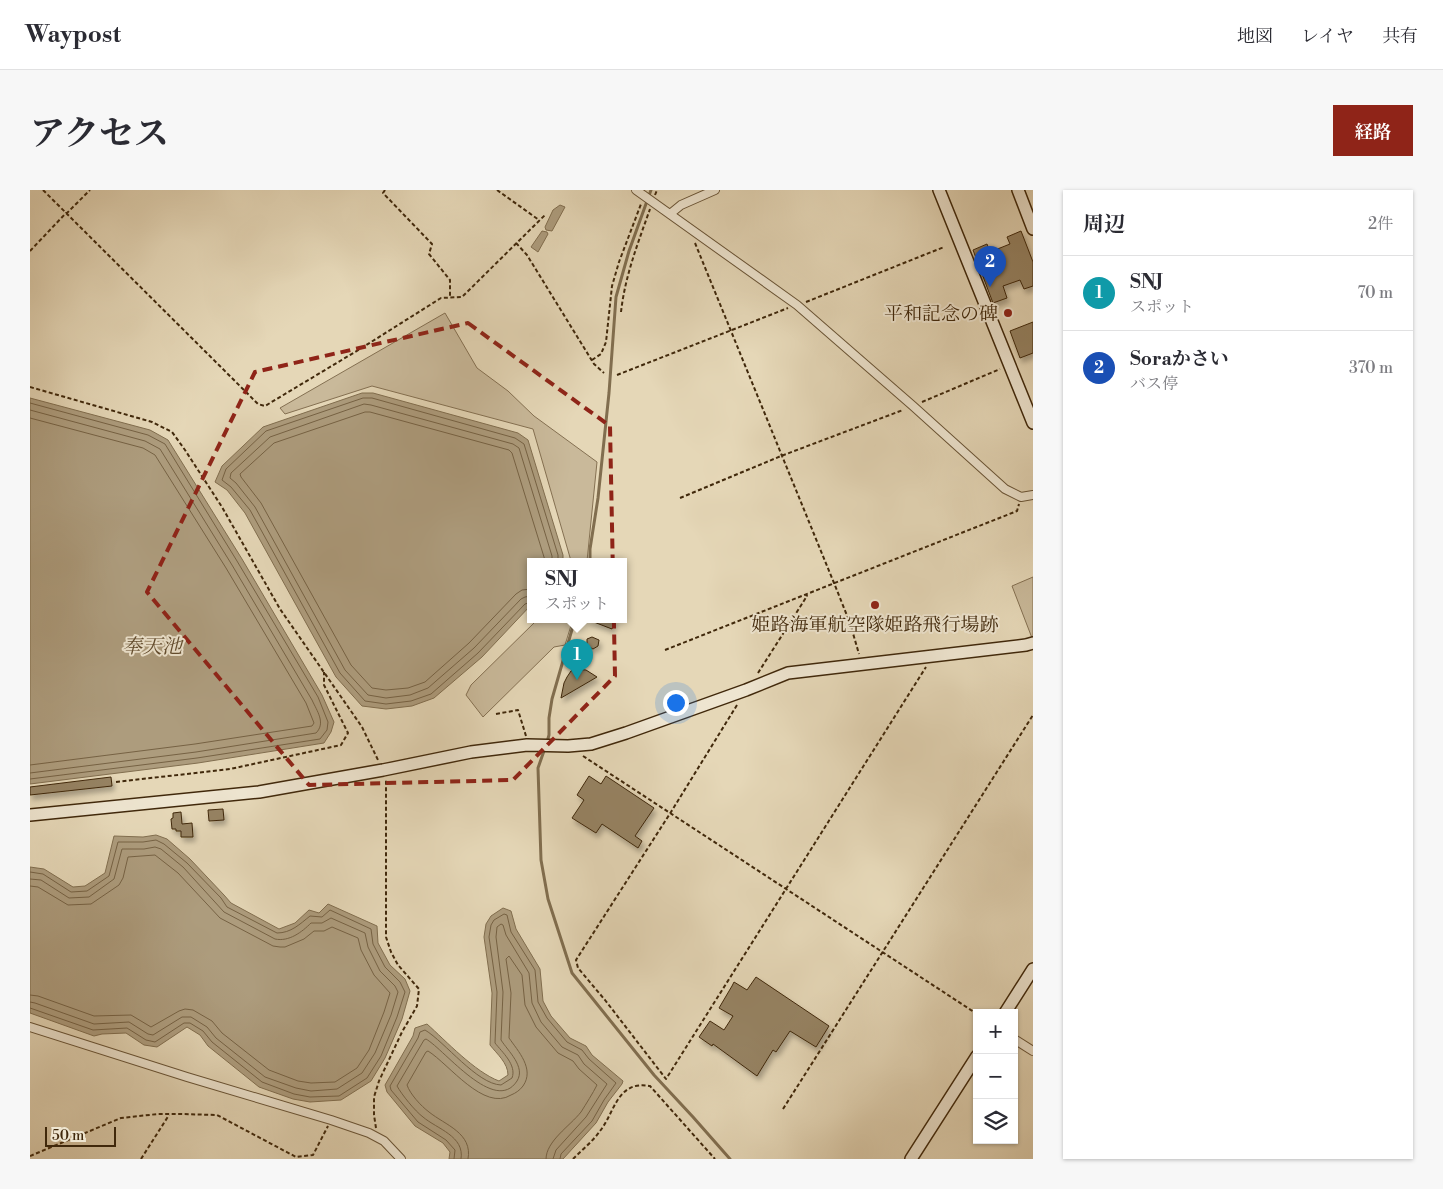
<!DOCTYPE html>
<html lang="ja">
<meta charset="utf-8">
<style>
body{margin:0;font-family:"Libre Bodoni","Noto Serif JP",serif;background:#f7f7f7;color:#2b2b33}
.controls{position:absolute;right:15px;bottom:15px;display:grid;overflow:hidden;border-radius:0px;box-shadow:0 1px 4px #0004}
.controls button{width:45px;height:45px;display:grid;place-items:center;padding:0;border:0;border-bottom:1px solid #e1e1e2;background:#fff;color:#2b2b33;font:25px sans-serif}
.scale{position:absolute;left:15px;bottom:12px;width:71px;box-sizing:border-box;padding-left:5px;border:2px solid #40280b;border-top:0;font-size:14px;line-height:18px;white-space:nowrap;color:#40280b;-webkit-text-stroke:4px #eee5d0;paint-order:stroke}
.you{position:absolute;left:645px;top:512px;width:18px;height:18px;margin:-12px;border:4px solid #fff;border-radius:50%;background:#1a73e8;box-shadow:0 0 0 8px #1a73e833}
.badge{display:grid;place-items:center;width:32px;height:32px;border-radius:50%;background:#8f2418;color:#fff;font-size:16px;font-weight:700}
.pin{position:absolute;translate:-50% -41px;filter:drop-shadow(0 1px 2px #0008)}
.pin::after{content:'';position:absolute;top:26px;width:18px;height:15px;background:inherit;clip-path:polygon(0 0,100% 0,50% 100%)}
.popup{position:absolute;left:497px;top:368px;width:100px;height:65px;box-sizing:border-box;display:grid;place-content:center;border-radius:0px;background:#fff;filter:drop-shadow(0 1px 4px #0005);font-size:16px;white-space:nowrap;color:#7c7c81}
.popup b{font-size:19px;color:#2b2b33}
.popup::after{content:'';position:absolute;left:50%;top:100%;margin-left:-10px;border:10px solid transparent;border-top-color:#fff}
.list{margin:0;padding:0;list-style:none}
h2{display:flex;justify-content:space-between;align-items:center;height:65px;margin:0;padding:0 20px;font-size:21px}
h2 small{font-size:16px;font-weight:400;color:#7c7c81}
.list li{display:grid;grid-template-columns:32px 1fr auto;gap:15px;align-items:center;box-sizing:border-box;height:75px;padding:0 20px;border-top:1px solid #e1e1e2}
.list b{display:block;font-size:19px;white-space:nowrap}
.list p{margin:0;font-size:16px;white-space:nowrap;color:#7c7c81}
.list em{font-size:16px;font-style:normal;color:#7c7c81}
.icon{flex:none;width:28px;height:28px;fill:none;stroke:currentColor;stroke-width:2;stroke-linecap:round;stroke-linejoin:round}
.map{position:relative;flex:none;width:1003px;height:969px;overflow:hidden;border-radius:0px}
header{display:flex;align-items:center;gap:30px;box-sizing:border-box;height:70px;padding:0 25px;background:#fff;border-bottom:1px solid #e1e1e2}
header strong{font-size:24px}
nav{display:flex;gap:28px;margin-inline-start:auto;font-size:18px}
.intro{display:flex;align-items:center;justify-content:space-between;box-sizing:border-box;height:120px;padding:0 30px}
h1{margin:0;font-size:35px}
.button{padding:12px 22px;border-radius:0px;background:#8f2418;color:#fff;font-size:18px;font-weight:700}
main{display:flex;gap:30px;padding:0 30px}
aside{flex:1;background:#fff;border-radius:0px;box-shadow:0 1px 4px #0004}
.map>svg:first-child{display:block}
.green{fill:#c9b99a;stroke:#847052}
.water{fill:#ad9c7d;stroke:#816e4f}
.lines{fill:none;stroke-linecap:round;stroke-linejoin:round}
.shore{stroke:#766244;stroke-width:1}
.stream{stroke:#816e4f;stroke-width:3}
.building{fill:#968364;stroke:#40280b;filter:url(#shadow)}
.street-casing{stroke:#695436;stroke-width:10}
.secondary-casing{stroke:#40280b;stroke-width:14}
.path{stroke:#40280b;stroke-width:2;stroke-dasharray:4 2.5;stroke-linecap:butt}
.street{stroke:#eee5d0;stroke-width:8}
.secondary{stroke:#eee5d0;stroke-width:11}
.marked{fill:none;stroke:#8f2418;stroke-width:4;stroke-dasharray:10 6;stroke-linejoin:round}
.poi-dot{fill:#8f2418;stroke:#eee5d0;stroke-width:2}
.labels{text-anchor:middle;stroke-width:4;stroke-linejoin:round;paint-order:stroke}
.poi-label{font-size:19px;fill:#40280b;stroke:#eee5d0;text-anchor:end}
.water-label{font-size:20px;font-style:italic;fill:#614b2d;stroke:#eee5d0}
</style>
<header>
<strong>Waypost</strong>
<nav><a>地図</a><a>レイヤ</a><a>共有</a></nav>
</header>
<div class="intro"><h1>アクセス</h1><a class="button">経路</a></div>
<main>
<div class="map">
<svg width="1003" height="969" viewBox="0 0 1003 969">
<defs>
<filter id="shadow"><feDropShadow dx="2.5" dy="4.5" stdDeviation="2.5" flood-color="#0004"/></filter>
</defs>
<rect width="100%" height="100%" fill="#e5d7b7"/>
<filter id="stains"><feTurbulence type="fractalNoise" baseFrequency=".004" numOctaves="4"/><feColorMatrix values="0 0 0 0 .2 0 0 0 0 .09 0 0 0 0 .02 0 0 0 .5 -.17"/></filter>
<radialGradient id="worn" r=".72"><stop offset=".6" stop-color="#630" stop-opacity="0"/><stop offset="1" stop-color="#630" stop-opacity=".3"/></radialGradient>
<path class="green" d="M415,123L447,178L478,201L504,226L567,272L557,371H541L503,239L342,196L255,224L250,218Z
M1003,387V447L1002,448L982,396Z
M508,429H543L535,455L524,457L453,527L436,505L441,495Z"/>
<path class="water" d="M530,15L535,17L522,41L516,40L515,37L523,20Z
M512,41L517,42L518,44L508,62L501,57Z
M332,203H343L488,243L498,250L533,365V371H501V415L452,467L404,508L382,516L356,519L332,516L306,487L215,323L197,300L185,292L192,276L233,237Z
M0,208L120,240L138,250L212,369L292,505L304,532L301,542L294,553L168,573L0,594Z
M126,645L137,649L160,669L194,705L201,713L249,739L265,733L279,720L289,723L298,714L347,736L348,753L360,775L375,789L380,801L372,829L355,868L341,891L311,910L280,912L263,909L229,897L178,856L170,845L157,837L127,857L114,855L96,843L72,844L64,846L0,823V677L14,679L43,697L55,696L75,683L84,646L113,647Z
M473,718L481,721L486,739L510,779L513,811L521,826L540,848L556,856L562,865L593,891L592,894L578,912L566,933L533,969H419L420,962L413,953L385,936L357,902L355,895L383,846L385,838L397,834C416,851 445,882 469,891L478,885C478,873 467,864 460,855L462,803L454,747L456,734L461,726Z"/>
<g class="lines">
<path class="shore" d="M0,213L118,245L135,254L207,371L288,507L298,532L297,540L290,549L167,568L0,589
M0,220L115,251L130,259L202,375L282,510C287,521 296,533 286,543L166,562L0,583
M0,228L113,258L125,265L196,378L276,513L284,533L282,536L165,554L0,575
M501,399L492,400L486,404L439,453L395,492L378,498L356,500L342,498L321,475L231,313L211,287L210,284L244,253L335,222H340L479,260L482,263L514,367L515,371
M501,406L495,407L491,409L444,458L398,498L380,505L356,508L338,505L315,480L225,317L206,293L200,288L201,283L240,247L334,214L341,215L483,254L489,258L522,366V371
M501,412L495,414L448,463L401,504L381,511L356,514L335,511L310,483L220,320L201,297L192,290L196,279L236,241L333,208H342L485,248L494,254L528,365V371
M0,682L13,684L41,702L57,701L79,686L88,652H113L126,650L134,654L157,673L191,708L197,717L247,743C261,743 270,734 280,726L292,727L300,720L341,739L343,754L355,777L370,792L375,802L367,827L351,866L337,888L309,906L280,907L264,904L232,892L182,852L173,841L160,833H154L125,852L116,850L97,838L63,840L0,818
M0,689L11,690L39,708L59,707L84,689L92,659H114L125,657L131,659L153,677L194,722L245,749C259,752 272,742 281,733H292L301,728L335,743L338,757L350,781L365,796L368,802L361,825L345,863L332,883L307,899L281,901L266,898L235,887L186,848L177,837L161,827H152L123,845L118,844L99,832L64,834L5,813L0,812
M0,696L8,697L38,715L61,714L89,695L93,688L98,667L125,665L148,683L190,728L243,756L250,757H255L274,749L284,741H294L302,737L328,748L331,760L344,785L360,803L354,822L339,860L327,878L305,892L281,893L268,891L239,880L192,843L182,831L163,820L155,819L149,821L121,837L101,825L64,826L8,806L0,805
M424,969L425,960L416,950L388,932L361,900L360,896L388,848L390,842L395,840C415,852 447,894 471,895L482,888C487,875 472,862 465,853L467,802L459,747L461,735L464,730L474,724L477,725L481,742L505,780L508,812L517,828L537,852L552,860L559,869L586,893L574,910L562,931L531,964L530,969
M431,969C435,946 407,939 393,927C385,921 372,905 367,896L394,850L396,849C415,860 465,925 487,891C496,877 478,861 471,850L473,802L466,747L467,737L471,734L473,735L476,745L499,783L502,813L511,832L532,857L548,865L554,874L577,894L556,927L526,960L523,969
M438,969C443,943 415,935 399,922C391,916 380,904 377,895L396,862L398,861C419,874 454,922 481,905C486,903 490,900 493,896C505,879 488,861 479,848L481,803L476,769L479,766L492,785L495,815L506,837L528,863L543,871L549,879L567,895C563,903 556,914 551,922C540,936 516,951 516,969"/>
<path class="stream" d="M560,371V359L568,308L579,203L586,107L599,61L621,0
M517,552L519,545V528L522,509L545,429
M515,558L508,578L511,670L518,709L542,783L624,885L663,927L700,969"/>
</g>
<path class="building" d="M991,41L1003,72V96L994,99L990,90L973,96L977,108L963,113L943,60L957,54L960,62L980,54L977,47Z
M1003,132V163L990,168L980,141Z
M556,429H585L582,439Z
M562,447L569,450L568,456L563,459L557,456V449Z
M544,479L556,480L567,487L531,508L534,493L537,487L541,481Z
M559,586L571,594L576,586L624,618L605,646L612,651L608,658L572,634L566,643L542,628L554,610L547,605Z
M81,587L82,596L0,605V597Z
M193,619L194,630L179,631L178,620Z
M151,622L152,634L162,633L163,647H151V641H146V639H142L141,629L143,628V623Z
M726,787L799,836L786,857L760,841L746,862L743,860L727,886L683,854L682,856L669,847L680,831L694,840L703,826L689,818L702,796L704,792L717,800Z"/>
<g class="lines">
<defs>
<path id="street" d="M606,0L767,115L883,216L975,299L991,307L1003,305
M640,24L651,15L685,0
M0,837L157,887L301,930L339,943L354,951L371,969
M984,849L1003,861"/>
<path id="secondary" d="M909,0L1003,233
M988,0L1003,39
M0,625L229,602L353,580L441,562L497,555L538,556L561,554L596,543L716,500L758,483L996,455L1003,453
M975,823L1003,779
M881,969L947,866"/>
</defs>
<use href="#street" class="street-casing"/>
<use href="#secondary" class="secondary-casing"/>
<path class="path" d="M13,0L228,214L235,216L330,159L411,108L432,107L515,25
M355,0L353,3L402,54L399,64L420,90V107
M467,0L509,30
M625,5L627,0
M486,53L497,65L564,174L574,183
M665,53L804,393L820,433L829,464
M0,61L36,23H37L60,0
M776,112L914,57
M591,122C595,86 608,53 620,19
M562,170L571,164L576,152L582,96L589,72L611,14
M587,185L758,118
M0,197L122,232L142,242L155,260L192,317L250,419L332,537L348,570
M892,212L970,179
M650,308L751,266L873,220
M635,460L987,321L989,314
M728,483L777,406L776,405
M707,515L641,622L546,770L548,778L575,810L636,889L896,477
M466,524L488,520L496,546
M553,566L947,824
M86,592L200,579L311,555L318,543L294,495V482
M753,919L1003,525
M346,938L344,925V907L349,891L372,842L387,816L389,799L368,775L361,762L356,747V589
M0,966L91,928L128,924H152L187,925L266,967L283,965L298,936
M111,969L139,925
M543,969C552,960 563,951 570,941C585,922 587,890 620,896L685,969"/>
<use href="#street" class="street"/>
<use href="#secondary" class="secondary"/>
</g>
<path class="marked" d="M438,133L580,236L585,486L483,590L279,595L117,402L225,182Z"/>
<g class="poi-dot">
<circle cx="978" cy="123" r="5"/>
<circle cx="845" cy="415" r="5"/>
</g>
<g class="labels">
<g class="poi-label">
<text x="968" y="130">平和記念の碑</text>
<text x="845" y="441" text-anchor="middle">姫路海軍航空隊姫路飛行場跡</text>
</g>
<g class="water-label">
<text x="122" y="463">奉天池</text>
</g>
</g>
<rect width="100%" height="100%" filter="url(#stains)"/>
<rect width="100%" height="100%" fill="url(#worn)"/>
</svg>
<div class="controls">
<button>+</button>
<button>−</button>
<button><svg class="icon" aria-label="layers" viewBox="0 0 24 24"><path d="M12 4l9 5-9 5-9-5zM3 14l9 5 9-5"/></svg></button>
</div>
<div class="scale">50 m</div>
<div class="you"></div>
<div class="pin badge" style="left:547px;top:490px;background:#0f9aa8">1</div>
<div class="popup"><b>SNJ</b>スポット</div>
<div class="pin badge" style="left:960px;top:97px;background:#1a4fb4">2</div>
</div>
<aside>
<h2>周辺<small>2件</small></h2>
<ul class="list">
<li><span class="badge" style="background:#0f9aa8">1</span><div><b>SNJ</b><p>スポット</p></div><em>70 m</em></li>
<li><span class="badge" style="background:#1a4fb4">2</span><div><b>Soraかさい</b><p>バス停</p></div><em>370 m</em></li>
</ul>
</aside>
</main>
